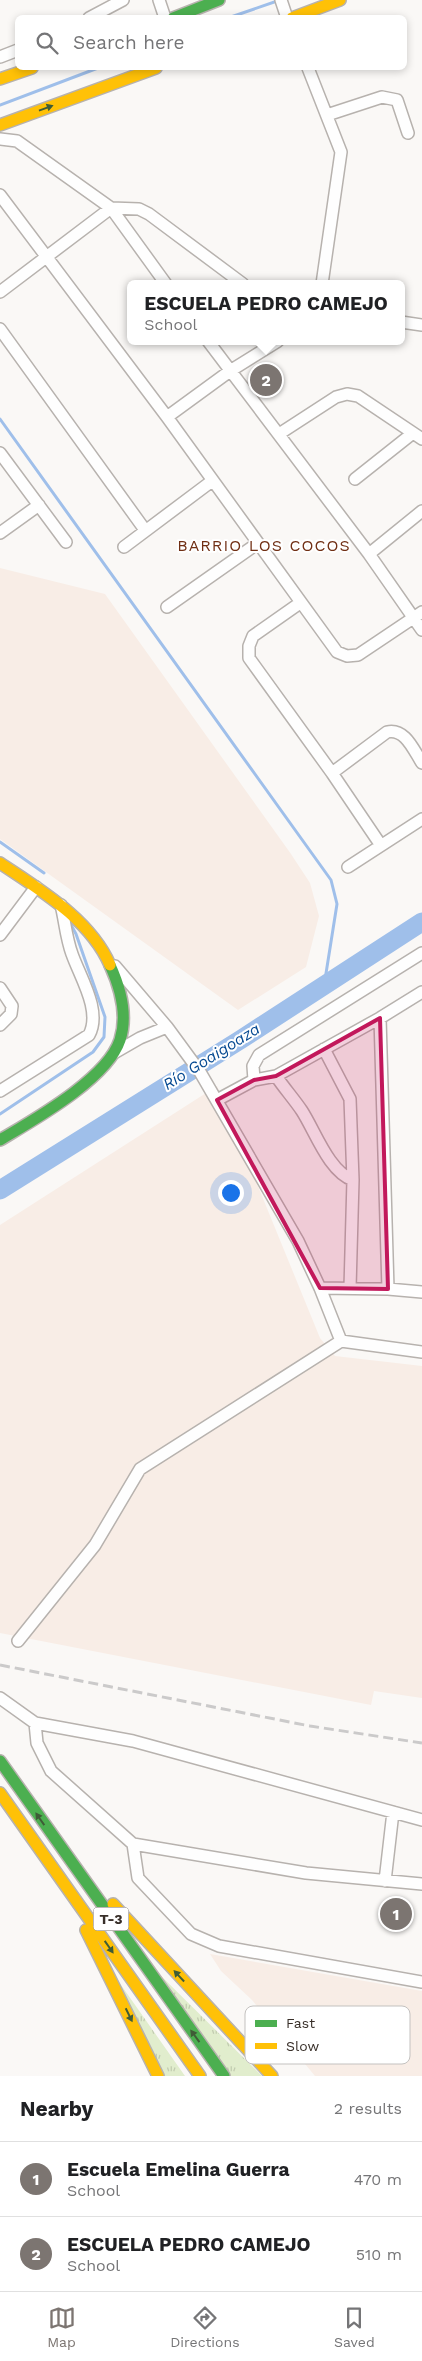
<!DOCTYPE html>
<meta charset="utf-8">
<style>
body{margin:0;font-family:"Work Sans",sans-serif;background:#f6f6f6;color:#202124}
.you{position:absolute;left:230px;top:1192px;width:18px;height:18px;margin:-12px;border:4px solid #fff;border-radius:50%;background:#1a73e8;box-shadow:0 0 0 8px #1a73e833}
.badge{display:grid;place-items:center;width:32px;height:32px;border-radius:50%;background:#7c7571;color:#fff;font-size:16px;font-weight:700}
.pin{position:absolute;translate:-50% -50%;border:2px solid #fff;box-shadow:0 1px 5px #0006}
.popup{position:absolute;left:127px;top:280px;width:278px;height:65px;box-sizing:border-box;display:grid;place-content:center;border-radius:8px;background:#fff;filter:drop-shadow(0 1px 4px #0005);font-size:16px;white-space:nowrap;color:#757577}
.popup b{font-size:19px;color:#202124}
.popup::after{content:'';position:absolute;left:50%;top:100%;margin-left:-10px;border:10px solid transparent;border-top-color:#fff}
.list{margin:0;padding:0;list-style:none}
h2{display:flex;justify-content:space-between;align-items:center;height:65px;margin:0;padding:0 20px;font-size:21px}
h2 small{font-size:16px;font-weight:400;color:#757577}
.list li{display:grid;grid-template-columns:32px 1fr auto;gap:15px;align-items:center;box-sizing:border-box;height:75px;padding:0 20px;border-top:1px solid #e0e0e0}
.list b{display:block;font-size:19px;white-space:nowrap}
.list p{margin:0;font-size:16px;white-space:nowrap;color:#757577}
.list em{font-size:16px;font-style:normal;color:#757577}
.icon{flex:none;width:28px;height:28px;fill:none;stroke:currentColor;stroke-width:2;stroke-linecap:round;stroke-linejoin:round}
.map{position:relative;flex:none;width:422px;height:2076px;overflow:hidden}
.search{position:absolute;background:#fff;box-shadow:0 2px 8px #0003;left:15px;right:15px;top:15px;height:55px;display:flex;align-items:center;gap:12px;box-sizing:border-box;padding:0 18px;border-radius:8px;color:#757577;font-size:19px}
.sheet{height:215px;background:#fff}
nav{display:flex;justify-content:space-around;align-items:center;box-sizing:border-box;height:70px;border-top:1px solid #e0e0e0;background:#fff;font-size:14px;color:#757577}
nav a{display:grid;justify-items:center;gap:2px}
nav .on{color:#7c7571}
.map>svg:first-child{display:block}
.built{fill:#f8ede6}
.grass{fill:url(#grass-tufts)}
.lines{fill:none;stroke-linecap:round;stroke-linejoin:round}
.stream{stroke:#9fbfea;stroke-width:3}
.river{stroke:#9fbfea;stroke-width:19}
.street-casing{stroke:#b7b2ae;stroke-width:14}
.fast-casing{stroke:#b7b2ae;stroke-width:14}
.slow-casing{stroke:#b7b2ae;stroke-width:14}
.street{stroke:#fefefe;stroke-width:11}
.fast{stroke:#4caf50;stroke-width:11}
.slow{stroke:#ffc107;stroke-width:11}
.rail{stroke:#cbcaca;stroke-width:3;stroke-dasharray:10 5;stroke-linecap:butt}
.oneway{fill:#3f5c37}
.marked{fill:#c2185b;fill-opacity:0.2;stroke:#c2185b;stroke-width:4;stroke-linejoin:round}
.labels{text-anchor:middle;stroke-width:4;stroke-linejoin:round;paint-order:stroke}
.shield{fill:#fff;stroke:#746d69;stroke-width:1}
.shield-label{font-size:14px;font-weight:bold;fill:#382f29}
.neighbourhood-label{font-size:16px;letter-spacing:1px;fill:#702f14;stroke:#fff}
.water-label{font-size:16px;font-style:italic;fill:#064a92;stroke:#fff}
.key{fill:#fff;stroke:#c3c1bf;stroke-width:1}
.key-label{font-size:14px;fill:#382f29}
</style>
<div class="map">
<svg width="422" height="2076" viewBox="0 0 422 2076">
<defs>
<pattern id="grass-tufts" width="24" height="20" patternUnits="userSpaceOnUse" patternTransform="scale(1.25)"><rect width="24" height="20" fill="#e1edcd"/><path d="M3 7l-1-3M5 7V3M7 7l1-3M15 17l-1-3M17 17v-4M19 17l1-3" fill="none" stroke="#c2ccb0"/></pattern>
</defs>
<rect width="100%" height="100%" fill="#faf8f6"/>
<path class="built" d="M0,568L105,594L291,854L310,883L319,916L306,967L238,1010L0,839Z
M217,1086L320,1338L335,1356L422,1366V1698L374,1691L371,1705L0,1633V1225Z
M210,1954L422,1991V2076H315L252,2000L221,1971Z"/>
<path class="grass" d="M140,1955L262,2076H231Z
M114,1975L185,2076H161Z"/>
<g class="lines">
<path class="stream" d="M228,18L280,0
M0,105L98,68
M0,419L331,880L337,904L324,986
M0,842L44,873
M0,1114L93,1052L104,1037L105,1017L76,934L70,923"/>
<path class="river" d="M0,1190L240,1040L422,922"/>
<defs>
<path id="street" d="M159,0L165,18
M281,0L287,18
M89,18L123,0
M0,57L18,50
M308,68L341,152L322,284
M327,115L382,97L397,100L408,133
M0,139L17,141L111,208L166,284
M0,195L167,417L337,652L347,656L358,655L422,612
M0,292L111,208L139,209L149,214L243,284
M401,322L422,325
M0,329L145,530
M208,341L369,554L422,630
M167,417L230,371L278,341
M279,434L336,397L347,394L358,396L422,439
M0,453L66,542
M355,479L413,433
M0,533L39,505
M124,547L212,481
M369,554L422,511
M300,603L253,636L249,646V658L332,773L380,844
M167,607L258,543
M332,773L387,732C405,728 413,749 422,763
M348,867L422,819
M0,935L36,887
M115,966L167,1027
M0,988L12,1006L11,1014L0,1025
M380,1018L388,1289
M324,1049L350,1099L353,1180L350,1288
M114,1053L140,1038L167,1027L200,1072L298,1241L320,1288L341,1341
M276,1076C284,1088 294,1099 302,1111C315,1131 329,1172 353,1180
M254,1080L253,1066L259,1055L422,953
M0,1091L89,1035C102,1011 80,977 72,954C66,938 65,921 61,905
M217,1100L254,1080L276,1076L380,1018L422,992
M320,1288L388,1289L422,1292
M18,1641L95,1545L140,1469L341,1341L422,1352
M0,1698L35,1723L133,1741L422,1820
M35,1723L37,1743L51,1771L133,1844L138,1878L191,1934L219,1946L422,1982
M133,1844L306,1873L422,1884
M385,1881L393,1812"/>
<path id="fast" d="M173,18L219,0
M0,1140C35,1119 107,1079 120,1040C128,1015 120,987 110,965
M0,1761L224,2076"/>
<path id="slow" d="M292,18L340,0
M0,79L32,68
M0,125L156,68
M0,863C40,890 90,919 110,965
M0,1793L200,2076
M113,1904L272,2076
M86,1930L158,2076"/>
</defs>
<use href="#street" class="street-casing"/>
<use href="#fast" class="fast-casing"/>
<use href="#slow" class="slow-casing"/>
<use href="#street" class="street"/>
<use href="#fast" class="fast"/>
<use href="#slow" class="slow"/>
<path class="rail" d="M0,1665L310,1726L422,1743"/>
</g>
<defs><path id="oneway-solid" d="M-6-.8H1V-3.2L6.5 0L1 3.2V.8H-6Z" transform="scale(1.25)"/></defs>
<g class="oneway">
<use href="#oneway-solid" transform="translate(46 108) rotate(-20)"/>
<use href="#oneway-solid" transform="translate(40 1819) rotate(-125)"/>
<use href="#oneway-solid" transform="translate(109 1947) rotate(55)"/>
<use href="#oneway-solid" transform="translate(179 1976) rotate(-133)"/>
<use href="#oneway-solid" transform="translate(129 2015) rotate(64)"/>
<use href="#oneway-solid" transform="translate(195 2036) rotate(-126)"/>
</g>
<path class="marked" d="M380,1018L388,1289L320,1288L217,1100L254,1080L276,1076Z"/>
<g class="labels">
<rect class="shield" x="93.5" y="1907.5" width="35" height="23" rx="4"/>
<g class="shield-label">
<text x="111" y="1924">T-3</text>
</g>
<g class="neighbourhood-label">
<text x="264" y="551">BARRIO LOS COCOS</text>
</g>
<g class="water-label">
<text transform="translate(211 1056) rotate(-32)" y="6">Río Goaigoaza</text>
</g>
</g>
<rect x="245" y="2006" width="165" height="58" rx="8" class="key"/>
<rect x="255" y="2020" width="22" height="7" fill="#4caf50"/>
<rect x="255" y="2043" width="22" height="6" fill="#ffc107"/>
<g class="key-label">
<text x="286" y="2028">Fast</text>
<text x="286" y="2051">Slow</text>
</g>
</svg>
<div class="you"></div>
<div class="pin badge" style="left:396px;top:1914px">1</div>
<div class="pin badge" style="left:266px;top:380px">2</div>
<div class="popup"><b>ESCUELA PEDRO CAMEJO</b>School</div>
<div class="search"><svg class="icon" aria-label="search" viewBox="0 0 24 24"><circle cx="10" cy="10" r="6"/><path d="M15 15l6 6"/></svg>Search here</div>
</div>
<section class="sheet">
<h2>Nearby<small>2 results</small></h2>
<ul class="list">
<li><span class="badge">1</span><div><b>Escuela Emelina Guerra</b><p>School</p></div><em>470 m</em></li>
<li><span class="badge">2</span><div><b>ESCUELA PEDRO CAMEJO</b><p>School</p></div><em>510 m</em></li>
</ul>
</section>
<nav>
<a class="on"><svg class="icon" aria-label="map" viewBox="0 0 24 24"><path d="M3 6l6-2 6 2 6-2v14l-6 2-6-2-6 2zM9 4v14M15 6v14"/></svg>Map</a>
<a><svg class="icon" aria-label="directions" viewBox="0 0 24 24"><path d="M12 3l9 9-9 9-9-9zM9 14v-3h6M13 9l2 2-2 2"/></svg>Directions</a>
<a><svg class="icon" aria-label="saved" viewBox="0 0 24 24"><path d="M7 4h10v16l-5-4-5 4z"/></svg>Saved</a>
</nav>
